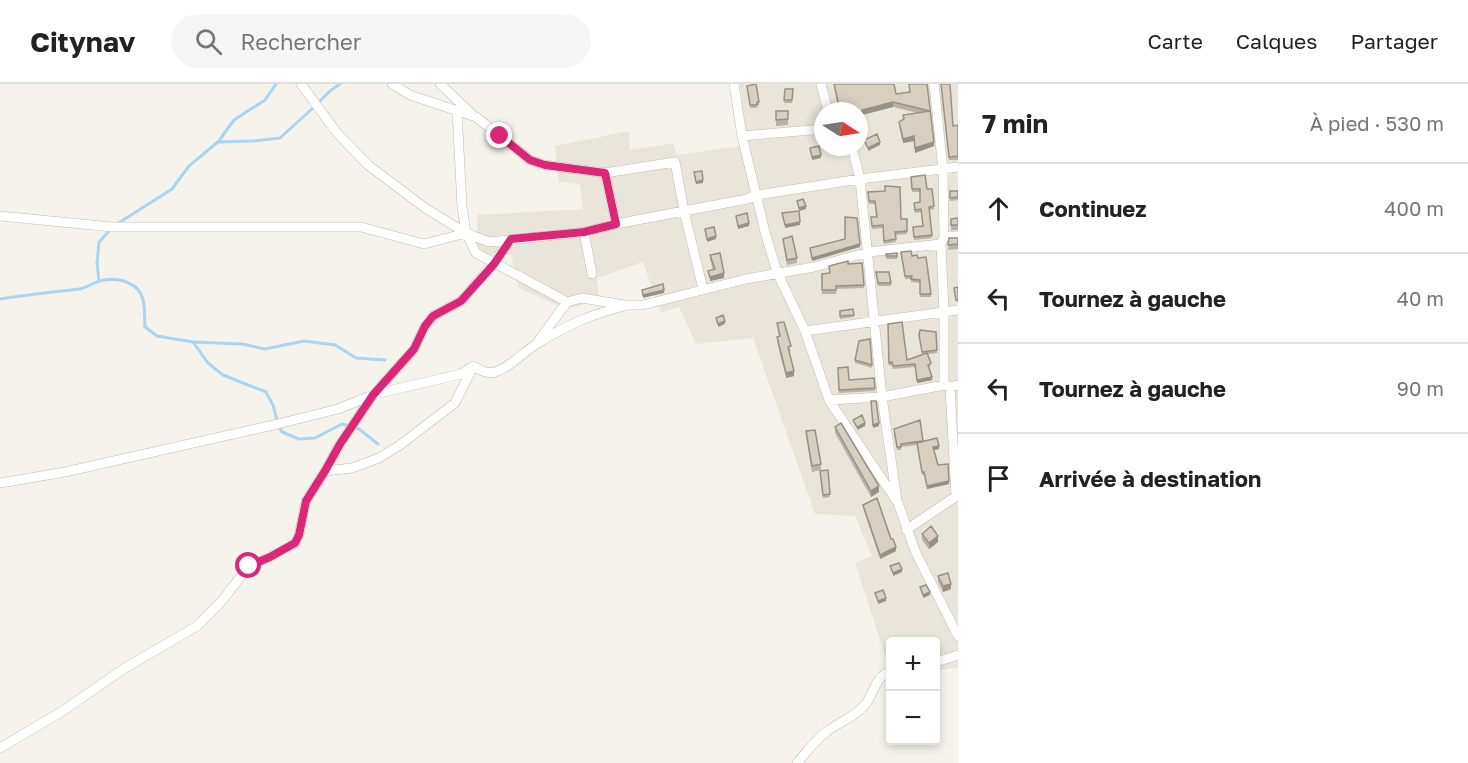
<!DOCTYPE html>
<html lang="fr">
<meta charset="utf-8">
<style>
body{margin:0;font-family:"Golos Text",sans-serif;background:#f6f6f6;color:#222}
.controls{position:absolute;right:18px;bottom:18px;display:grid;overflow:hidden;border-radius:6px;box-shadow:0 3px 9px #0003}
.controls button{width:54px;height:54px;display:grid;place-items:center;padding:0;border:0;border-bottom:2px solid #e0e0e0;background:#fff;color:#222;font:30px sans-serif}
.compass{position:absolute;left:814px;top:18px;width:54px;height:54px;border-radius:50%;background:#fff;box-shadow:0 3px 9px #0003;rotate:102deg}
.stop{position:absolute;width:18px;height:18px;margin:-14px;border:4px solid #db2777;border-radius:50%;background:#fff}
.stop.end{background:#db2777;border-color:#fff;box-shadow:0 2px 6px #0008}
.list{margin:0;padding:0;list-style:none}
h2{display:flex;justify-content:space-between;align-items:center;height:78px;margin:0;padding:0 24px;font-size:26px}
h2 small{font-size:20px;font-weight:400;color:#767676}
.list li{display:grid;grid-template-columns:39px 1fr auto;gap:18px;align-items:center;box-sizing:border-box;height:90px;padding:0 24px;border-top:2px solid #e0e0e0}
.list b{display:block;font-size:22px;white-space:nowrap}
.list em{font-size:20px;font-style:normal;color:#767676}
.icon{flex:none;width:33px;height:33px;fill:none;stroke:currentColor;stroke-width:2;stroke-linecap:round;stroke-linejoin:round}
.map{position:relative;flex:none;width:958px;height:679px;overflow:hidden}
header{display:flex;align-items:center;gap:36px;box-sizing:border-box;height:84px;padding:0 30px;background:#fff;border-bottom:2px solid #e0e0e0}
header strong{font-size:28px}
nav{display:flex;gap:33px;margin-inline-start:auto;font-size:21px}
.search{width:420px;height:54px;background:#f6f6f6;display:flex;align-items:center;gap:15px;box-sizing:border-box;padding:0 21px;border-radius:33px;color:#767676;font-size:22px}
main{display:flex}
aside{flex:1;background:#fff}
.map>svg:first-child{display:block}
.residential{fill:#eae5da;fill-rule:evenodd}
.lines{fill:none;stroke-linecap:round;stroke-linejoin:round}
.stream{stroke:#a9d4f2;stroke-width:3}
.minor-casing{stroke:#c2bbae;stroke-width:10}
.minor{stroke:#fff;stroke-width:9}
.wall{fill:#bab2a6}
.shaded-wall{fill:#979187}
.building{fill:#d8cfc1;stroke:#979187;stroke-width:1.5}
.route{stroke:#db2777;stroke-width:8}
</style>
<header>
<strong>Citynav</strong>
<div class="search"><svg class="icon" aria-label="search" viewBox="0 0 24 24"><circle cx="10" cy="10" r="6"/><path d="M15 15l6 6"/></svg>Rechercher</div>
<nav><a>Carte</a><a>Calques</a><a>Partager</a></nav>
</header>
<main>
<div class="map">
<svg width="958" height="679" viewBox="0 0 958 679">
<rect width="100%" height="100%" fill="#f6f3ec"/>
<path class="residential" d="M740,0H958V583L936,587V558H890V586L855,479L872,472L855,432L815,430L753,254L696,260L679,223L661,229L643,178L597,194L600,216L565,225L519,204L511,171L478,170L477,131L583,125L580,100L559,98L555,62L629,47L630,66L673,59L677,71L747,61ZM823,27H859V63H823Z"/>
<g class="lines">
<path class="stream" d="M319,18L330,7L340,0
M218,58L234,36L265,16L276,0
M117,140L172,105L189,82L218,58L253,57L280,54L314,23
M99,197L97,179L99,158L110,146
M0,215C26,211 52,208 79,205C86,204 93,199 100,197C114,193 133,196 141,210C146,220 144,232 145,243L157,252L193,258L208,279L223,291L266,308L273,321L278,340L282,348L299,355L315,354L342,340L359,345L378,360
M194,258L242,260L265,265L304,257L335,261L356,274L385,276"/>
<defs>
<path id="minor" d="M301,0L337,49L368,81L425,124L466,149L489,158L584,148L616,140L747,115L757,111L860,95L958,83
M392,0L410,11L476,33L530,76L545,81L605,89
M440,0L472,30
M734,0L742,52L765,148L777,188L805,247L829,316L898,419L916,469L958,552
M821,0L828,27
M934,0L943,86L944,153
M457,27L462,123L466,149L476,169L567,218L582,214L624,221H643L746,195L814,183L869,168L941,160L944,153L958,152
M742,52L823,45
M852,63L860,95L882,313L897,417
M0,132L112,143H361L424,160L466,149
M616,140L605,89L675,78L684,127L703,205
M584,148L592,190
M941,160L944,228V301
M805,247L958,226
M539,256L567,218
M950,303L956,412
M829,316L882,313L944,301L950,303L958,301
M325,387L352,384L379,374L400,361L455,319L472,285
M0,399L65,388L278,340L338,325L375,310L461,290L473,282C480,286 486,290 495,288C511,283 523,268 538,259C569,240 592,230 628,221
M906,446L958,411
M936,578L958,571
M0,664L61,628L125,584L197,542L221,518L249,482L270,473L295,459L299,451L306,417L325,387L340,360L373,311L414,265L425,242L433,232L461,217L493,180L511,155
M797,679C806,669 815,656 826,648C839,638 855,633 865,621C874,610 875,592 890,588"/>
</defs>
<use href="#minor" class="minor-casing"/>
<use href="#minor" class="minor"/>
</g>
<path class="wall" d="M834,0H894L896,10L909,8V0H927L934,62L915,69L914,57L903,59L899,42V38L903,36V31L918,29L893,23L862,31V33L859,34V27H839Z
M941,0L953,42L958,41V76H949Z
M747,2L759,18V21H757V24H750Z
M785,5H793L792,19H784Z
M776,27H788V41L776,42Z
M911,96L927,105H932L934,125L929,126L932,154L914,156L913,143L923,142L921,128L915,129L914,119L920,118V108H912Z
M950,107H958V116L950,117Z
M868,108L901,135H907V150L895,151L896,158L884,160L883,144L872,145L871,133H876L875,120H869Z
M958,134V146H951V135Z
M949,154H958V165L948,166Z
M783,155L797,174V179L787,181L783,160Z
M901,168L912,172L931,210V213H920V199L911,198V195H905Z
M897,169V175H886V170Z
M710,171L724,194L710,197L708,187L713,186L710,175Z
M848,180L864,201V204L836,205V210H822V190L829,189V182Z
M876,188H889L891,202H878Z
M853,225L854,233L840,235V230Z
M777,239L791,267L789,268L794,292L786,294L777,258V253L779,252Z
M888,240L907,276L922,270L919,251L936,248L937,269L928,270L931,282L929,283L932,296L917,299L915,283L893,285L892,281L889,282Z
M870,255L872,284L855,279V276Z
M838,284L849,296L874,294L875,307L839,309Z
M835,343L879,408L871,413L835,349Z
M806,347L821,380V386L812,388L806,353Z
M894,348L923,357L939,365L934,366L938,381L949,400L927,405L924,391H922L917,361L901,363V366H897Z
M828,386L830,413L823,414L820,390Z
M863,421L891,455L896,467L880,475L863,424Z
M922,450L938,458L929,465L922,456Z
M938,492L951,505L943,508L938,498Z"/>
<path class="shaded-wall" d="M893,18V23L862,31V33L859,34V29L862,26Z
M850,23V27H840Z
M914,52V57L903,59V55Z
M880,58V61L868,67V64Z
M934,58V62L915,69V64Z
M821,71V74L812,76V73Z
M703,96V99L696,100V98Z
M806,122V125L799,127V124Z
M800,138V141L785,144V141Z
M749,139V142L738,145V142Z
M716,152V155L707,158V155Z
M860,160V163L812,177V174Z
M724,189V194L710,197V193Z
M664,206V209L643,214V211Z
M725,237V240L718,243V240Z
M794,287V292L786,294V289Z
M932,293V296L917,299V296Z
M865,339V342L857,346V343Z
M879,339V342L873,344V341Z
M939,362V365L933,366V363Z
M949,397V400L927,405V402Z
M879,402V408L871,413V407Z
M938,452V458L929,465V459Z
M896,463V467L880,475V471Z
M902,485V488L893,492V489Z
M951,500V505L943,508V502Z
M930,508V511L923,514V511Z
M886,514V517L878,520V517Z"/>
<path class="building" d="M756,0L759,18H757V21H750L747,2Z
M834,0H894L896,10L910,8L909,0H927L934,58L915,64L914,52L903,55L899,38L904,35L903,31L930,27L893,18L862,26V28L859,29V27H851L850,23L840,27Z
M941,0H950L953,42L958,41V72L949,73Z
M785,5H793L792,16H784Z
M776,27H788V35L776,36Z
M877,50L880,58L868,64L864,56Z
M819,62L821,71L812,73L810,64Z
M702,87L703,96L696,98L694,88Z
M925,91L927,105H932L934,122L929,123L932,151L914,153L913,143L923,142L921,125L915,126L914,119L920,118V105H912L911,93Z
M885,102L900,103L901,135H907V147L895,148L896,155L884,157L883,141L872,142L871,133H877L875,117H869L868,108L885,107Z
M950,107H958V113L950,114Z
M803,115L806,122L799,124L797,117Z
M799,127L800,138L785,141L782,129Z
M747,129L749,139L738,142L736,132Z
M845,133L857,134L860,160L812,174L810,164L845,155Z
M958,134V141H951V135Z
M714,143L716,152L707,155L705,145Z
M792,152L797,174L787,176L783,155Z
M949,154H958V160L948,161Z
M911,167L912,172L917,171L918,174L926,173L931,210H920V196L911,195L912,192H905L901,168Z
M720,169L724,189L710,193L708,187L715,185L710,171Z
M897,169V172H886V170Z
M848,177V180L862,179L864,201L836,202V206H822V190L830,189L829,182Z
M876,188H889L891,199H878Z
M663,200L664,206L643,211L642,206Z
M958,203V217L956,216L954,204Z
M853,225L854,231L840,232V227Z
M723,231L725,237L718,240L716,234Z
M784,238L791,262L788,263L794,287L786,289L777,253L780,252L777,239Z
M902,238L907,276L927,269L931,279L928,281L932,293L917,296L915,280L893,282L892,278L889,279L888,240Z
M920,246L936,248L937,266L922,268L919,251Z
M870,255L872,281L855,276L859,257Z
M848,283L849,296L874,294L875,304L839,306L838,284Z
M871,317H876L879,339L873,341Z
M862,331L865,339L857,343L853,336Z
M920,336L923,357L901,360V363H897L894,345Z
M841,339L879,402L871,407L835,343Z
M815,346L821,380L812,382L806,347Z
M937,354L939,362L933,363L938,381L948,380L949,397L927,402L924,388H922L917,359Z
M828,386L830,410L823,411L820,387Z
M877,414L891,455H893L896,463L880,471L863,421Z
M931,442L938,452L929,459L922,450Z
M899,479L902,485L893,489L890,482Z
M948,489L951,500L943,502L938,492Z
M926,501L930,508L923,511L920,503Z
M883,506L886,514L878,517L875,509Z"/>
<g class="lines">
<path class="route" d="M249,482L270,473L295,459L299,451L306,417L325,387L340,360L373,311L414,265L425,242L433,232L461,217L494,180L511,155L584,148L616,140L605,89L545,81L530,76L500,52"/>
</g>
</svg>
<div class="controls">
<button>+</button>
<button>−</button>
</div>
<svg class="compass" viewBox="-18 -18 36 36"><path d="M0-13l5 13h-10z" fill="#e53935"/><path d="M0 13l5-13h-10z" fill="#767676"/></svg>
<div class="stop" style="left:249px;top:482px"></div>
<div class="stop end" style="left:500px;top:52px"></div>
</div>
<aside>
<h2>7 min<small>À pied · 530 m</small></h2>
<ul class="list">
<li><svg class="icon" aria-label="ahead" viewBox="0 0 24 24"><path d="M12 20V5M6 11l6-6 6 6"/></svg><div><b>Continuez</b></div><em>400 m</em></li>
<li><svg class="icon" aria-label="left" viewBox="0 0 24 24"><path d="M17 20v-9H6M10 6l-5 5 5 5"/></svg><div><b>Tournez à gauche</b></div><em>40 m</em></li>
<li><svg class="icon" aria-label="left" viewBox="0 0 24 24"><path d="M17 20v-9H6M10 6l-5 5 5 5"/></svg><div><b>Tournez à gauche</b></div><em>90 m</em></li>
<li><svg class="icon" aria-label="arrive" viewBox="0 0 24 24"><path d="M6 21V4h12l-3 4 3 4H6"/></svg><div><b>Arrivée à destination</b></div></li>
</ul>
</aside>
</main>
